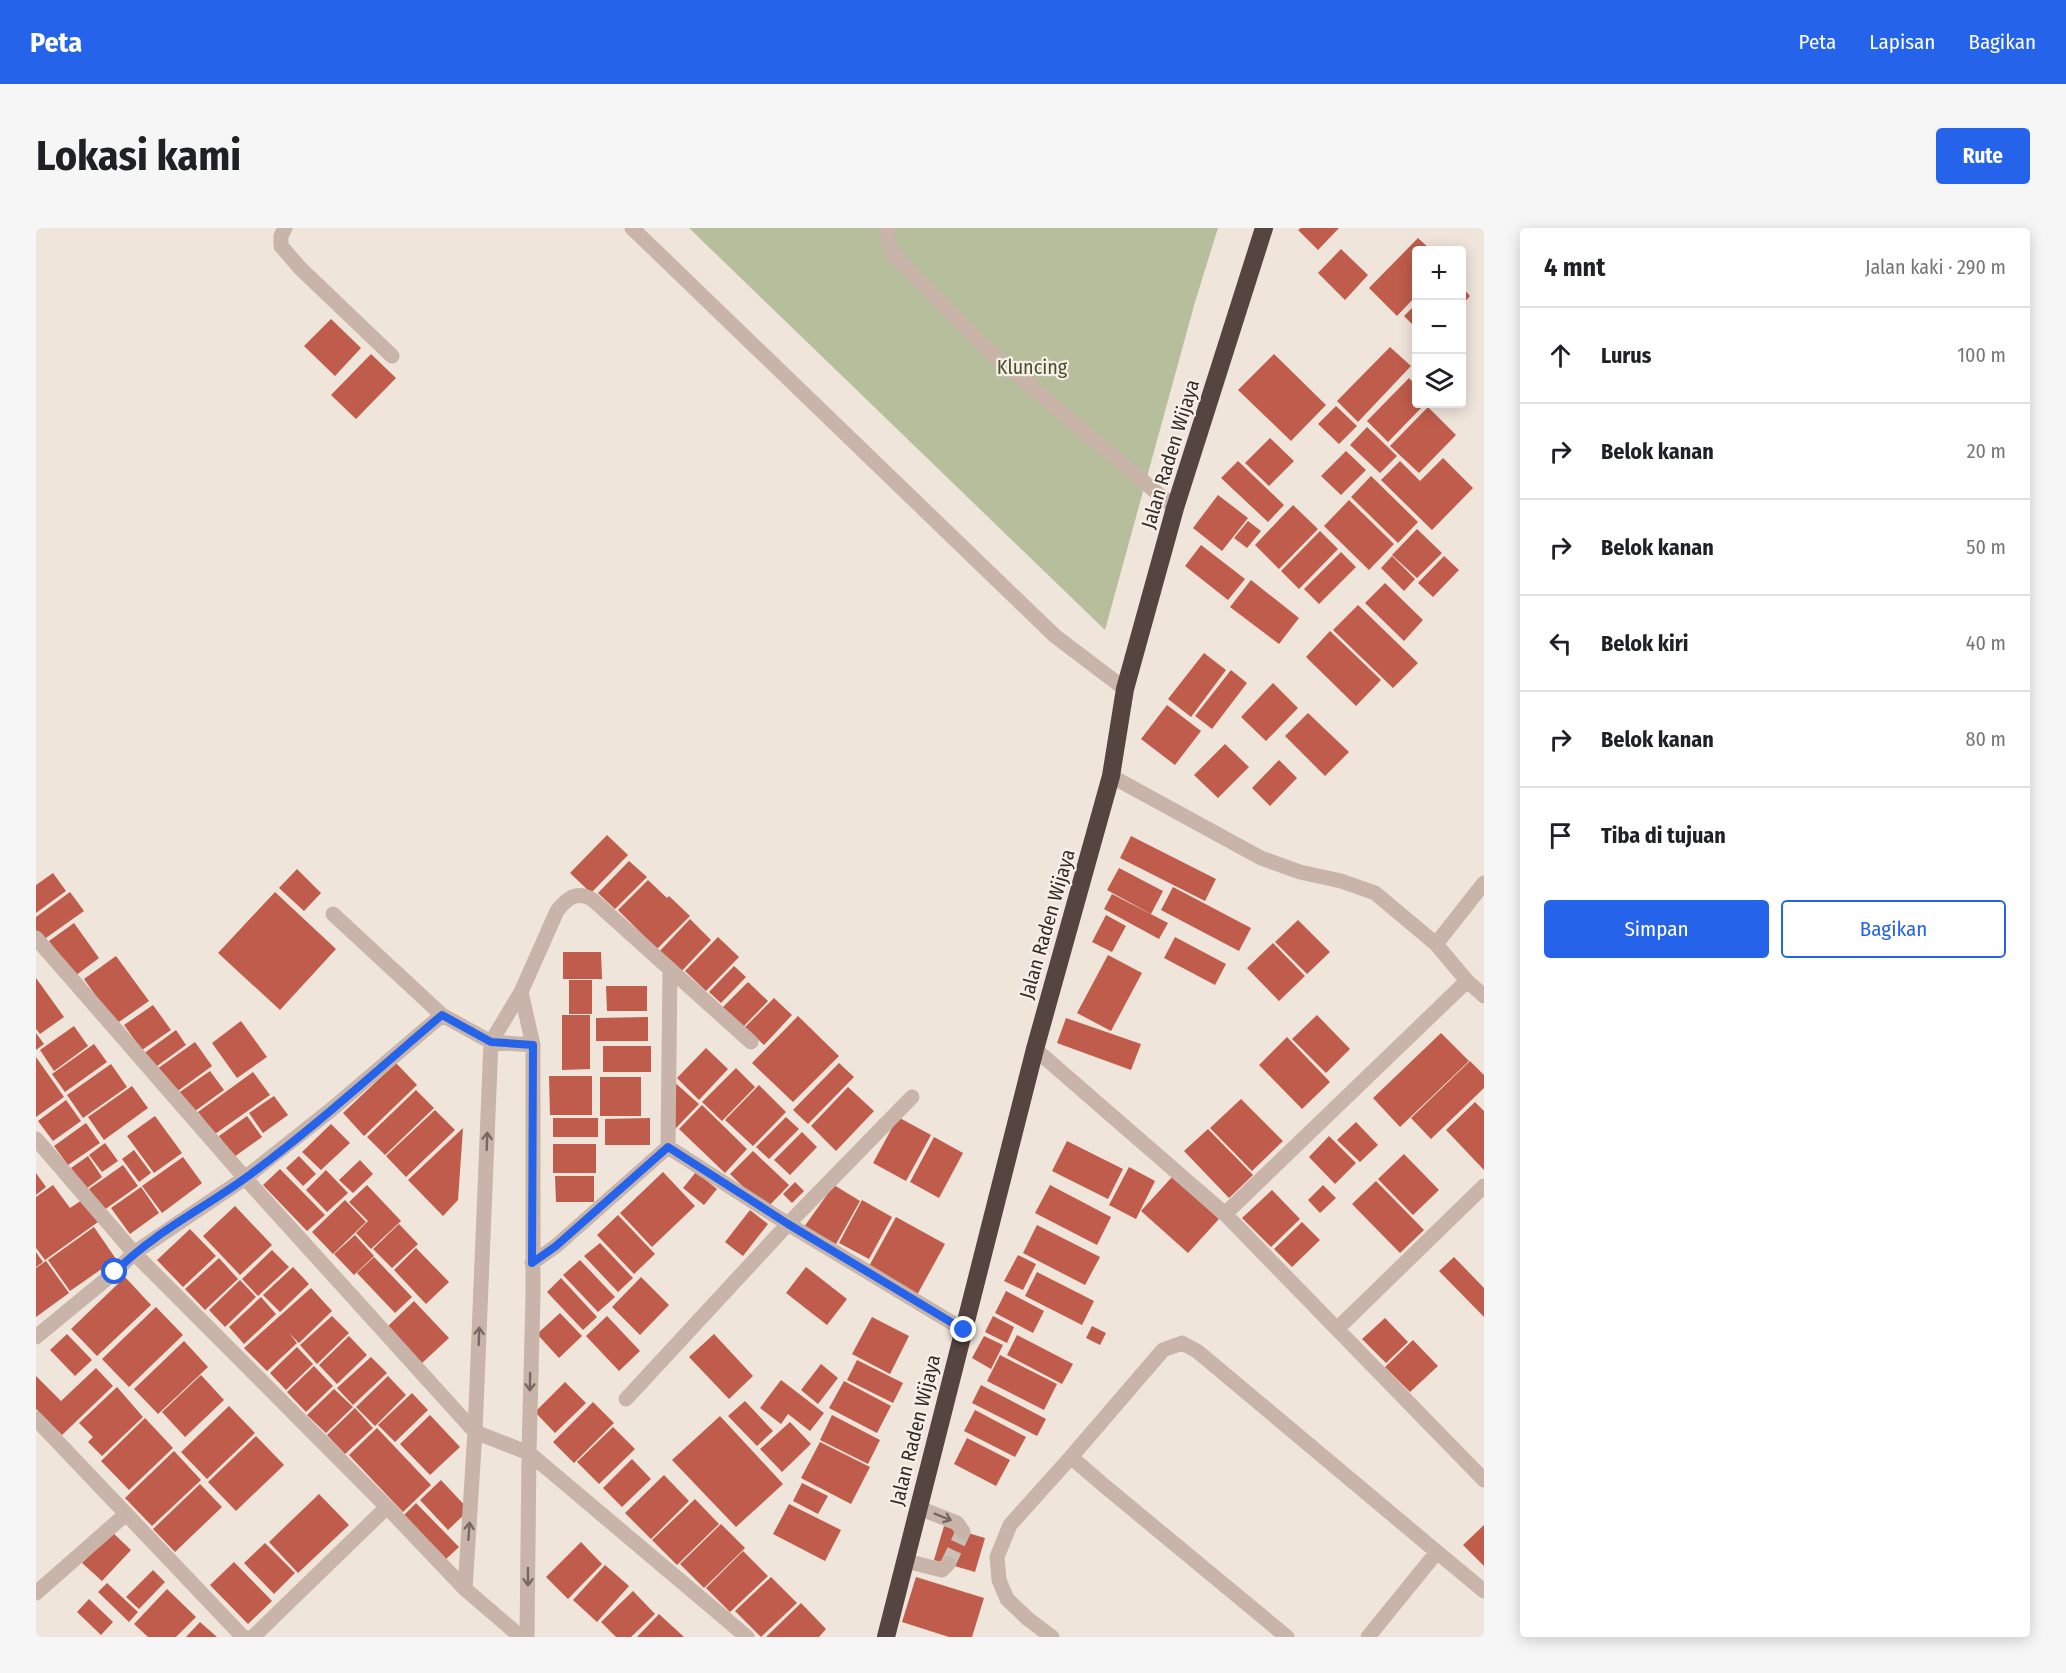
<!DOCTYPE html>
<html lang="id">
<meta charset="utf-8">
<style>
body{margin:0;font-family:"Fira Sans Condensed",sans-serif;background:#f6f6f6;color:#202124}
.controls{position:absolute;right:18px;top:18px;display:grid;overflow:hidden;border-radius:6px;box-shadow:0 3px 15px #0003}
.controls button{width:54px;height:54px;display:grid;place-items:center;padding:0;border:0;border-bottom:2px solid #e0e0e0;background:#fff;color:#202124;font:30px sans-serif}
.stop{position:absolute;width:18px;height:18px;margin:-14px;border:4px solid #2563eb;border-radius:50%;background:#fff}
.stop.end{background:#2563eb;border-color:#fff;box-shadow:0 2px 6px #0008}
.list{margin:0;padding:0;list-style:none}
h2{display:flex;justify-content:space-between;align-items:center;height:78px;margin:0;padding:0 24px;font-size:26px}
h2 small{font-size:20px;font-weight:400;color:#757577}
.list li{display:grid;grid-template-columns:39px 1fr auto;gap:18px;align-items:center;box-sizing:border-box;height:96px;padding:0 24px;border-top:2px solid #e0e0e0}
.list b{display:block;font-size:22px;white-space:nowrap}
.list em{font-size:20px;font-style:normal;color:#757577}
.actions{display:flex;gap:12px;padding:18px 24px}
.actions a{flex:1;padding:14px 0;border:2px solid #2563eb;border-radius:6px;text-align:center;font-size:21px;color:#2563eb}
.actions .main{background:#2563eb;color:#fff}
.icon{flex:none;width:33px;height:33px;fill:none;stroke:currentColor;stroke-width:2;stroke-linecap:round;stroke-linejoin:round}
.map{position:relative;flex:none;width:1448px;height:1409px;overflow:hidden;border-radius:6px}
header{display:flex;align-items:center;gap:36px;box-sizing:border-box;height:84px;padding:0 30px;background:#2563eb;color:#fff}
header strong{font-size:28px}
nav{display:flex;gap:33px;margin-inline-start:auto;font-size:21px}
.intro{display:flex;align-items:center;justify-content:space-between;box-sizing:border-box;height:144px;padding:0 36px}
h1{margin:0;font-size:42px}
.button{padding:15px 27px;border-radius:6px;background:#2563eb;color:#fff;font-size:21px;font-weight:700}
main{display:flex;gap:36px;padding:0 36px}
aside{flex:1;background:#fff;border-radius:6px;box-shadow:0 3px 15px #0003}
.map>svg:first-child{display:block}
.green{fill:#b6be9c}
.building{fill:#bf5c4b}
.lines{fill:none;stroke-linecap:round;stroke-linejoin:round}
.minor-tunnel{stroke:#cbc0b7;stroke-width:15;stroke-dasharray:15 8;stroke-linecap:butt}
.minor{stroke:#c8b4a8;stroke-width:15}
.highway{stroke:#55443f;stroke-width:18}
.oneway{stroke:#776962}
.route{stroke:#2563eb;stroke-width:8}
.labels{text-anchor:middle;stroke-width:4.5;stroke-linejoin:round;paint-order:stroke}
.park-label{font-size:20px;fill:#48522d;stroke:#f8efe8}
.street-label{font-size:20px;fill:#352b28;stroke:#f8efe8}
</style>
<header>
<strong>Peta</strong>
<nav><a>Peta</a><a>Lapisan</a><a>Bagikan</a></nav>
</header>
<div class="intro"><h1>Lokasi kami</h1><a class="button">Rute</a></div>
<main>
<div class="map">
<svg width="1448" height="1409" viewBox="0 0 1448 1409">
<rect width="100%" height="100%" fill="#f0e5db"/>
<path class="green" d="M653,0H1182L1159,74L1069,402Z"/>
<path class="building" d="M1265,0H1303L1282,22L1262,2Z
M1382,10L1395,22H1380V68L1361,88L1333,60Z
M1305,21L1332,47L1309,72L1282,45Z
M1426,59L1434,68L1426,77Z
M1380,76V100L1368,88Z
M295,91L325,120L299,148L268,118Z
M1354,119L1375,138L1322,194L1301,173Z
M335,126L360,150L320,191L295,167Z
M1238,126L1290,177L1255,213L1202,162Z
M1373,150L1380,157V176H1389L1352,214L1331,193Z
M1300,178L1321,198L1303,216L1282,196Z
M1392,179L1420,207L1383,245L1354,218Z
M1331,199L1361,228L1344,245L1314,217Z
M1234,210L1258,233L1233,258L1209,235Z
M1310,223L1330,242L1305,267L1285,248Z
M1407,230L1437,260L1396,302L1345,252L1364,233L1384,253Z
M1202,233L1248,277L1232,294L1185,250Z
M1335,248L1382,294L1362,315L1315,269Z
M1182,267L1212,290L1186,323L1157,300Z
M1313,272L1358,316L1333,342L1288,298Z
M1257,277L1282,301L1243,341L1219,317Z
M1212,293L1225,303L1211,320L1198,310Z
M1381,301L1406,325L1381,350L1356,327Z
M1284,303L1302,321L1263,361L1245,343Z
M1165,317L1209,351L1192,372L1149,338Z
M1305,324L1320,339L1283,376L1268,361Z
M1356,328L1379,351L1368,363L1345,340Z
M1408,328L1423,342L1397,369L1382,355Z
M1215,352L1263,390L1243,416L1194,379Z
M1349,355L1387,392L1368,413L1329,375Z
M1322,377L1382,435L1357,460L1297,402Z
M1294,403L1345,452L1320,478L1270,429Z
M1168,425L1190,442L1155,489L1132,471Z
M1195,442L1211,455L1176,501L1159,488Z
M1237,455L1262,480L1230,513L1205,489Z
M1131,477L1165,503L1139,537L1105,511Z
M1272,485L1313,524L1289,548L1249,508Z
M1189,516L1213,539L1182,570L1158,547Z
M1243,532L1261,550L1234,578L1216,560Z
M571,607L592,627L555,665L534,645Z
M1095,608L1180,651L1169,673L1084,630Z
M593,633L611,649L579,681L562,665Z
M1083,640L1127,663L1115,686L1071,662Z
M261,641L285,665L268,683L243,660Z
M17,645L30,663L0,685V657Z
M612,652L631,670L633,668L654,688L621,721L582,682Z
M1137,659L1215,700L1203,723L1125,682Z
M34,664L48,683L7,712L0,702V689Z
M239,664L300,721L244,782L182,725Z
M1076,666L1132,695L1123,711L1068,681Z
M1070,687L1090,698L1076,724L1056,714Z
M654,691L675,712L642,747L621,726Z
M1262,692L1294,724L1271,746L1239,714Z
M38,695L63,730L39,748L13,713Z
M682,709L703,729L670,763L649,743Z
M1139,709L1190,736L1179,757L1128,730Z
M1237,715L1269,748L1243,773L1211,740Z
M527,724H565L566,751H527Z
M1072,727L1106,745L1075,803L1041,785Z
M80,728L113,773L80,796L48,751Z
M698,738L710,749L685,775L673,764Z
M0,750L28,789L4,806L0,801Z
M533,752H556V786H533Z
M712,754L732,773L706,800L686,780Z
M570,758H611V783H571Z
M738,770L756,787L728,817L709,799Z
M117,777L135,802L106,822L88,797Z
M526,787H554V841L526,842Z
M1281,787L1314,821L1290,845L1256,811Z
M762,788L803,828L757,874L716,835Z
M612,789V813H560V790Z
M1030,790L1105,816L1095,842L1021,815Z
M205,793L231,829L201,850L176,815Z
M38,798L52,818L18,843L4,822Z
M140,802L150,817L117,841L107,826Z
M0,805L8,816L0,822Z
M1405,805L1433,833L1364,899L1337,870Z
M1251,809L1294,854L1266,881L1223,837Z
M159,814L176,838L139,865L121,841Z
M58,816L71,834L29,864L16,846Z
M567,818H615V844H567Z
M670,820L692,841L663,872L641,850Z
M0,829L28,869L0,889Z
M1434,833L1448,847V860L1395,911L1375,890Z
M360,835L381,857L328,908L307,885Z
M803,835L818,849L772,896L757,882Z
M75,836L91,859L47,890L31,867Z
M700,840L719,859L686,893L666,874Z
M174,843L188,862L155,886L141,866Z
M217,844L234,867L179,906L162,884Z
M513,848H556V887H514Z
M564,849H605V888H564Z
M637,853L663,876L639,901Z
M723,857L750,884L717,918L689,892Z
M96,858L112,880L68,912L52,889Z
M812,859L838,883L800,923L775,898Z
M380,862L398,880L349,927L331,909Z
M238,868L252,887L227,905L213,885Z
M1205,871L1247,913L1216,943L1174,900Z
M30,872L45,893L17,913L2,893Z
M1439,874L1448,883V942L1410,902Z
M666,877L711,921L689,945L643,901Z
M399,882L419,902L370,949L350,928Z
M119,888L146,925L118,945L91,908Z
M211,888L226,909L198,929L183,908Z
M750,889L763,901L733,931L720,919Z
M862,889L895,907L870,953L837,935Z
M517,890H562V909H517Z
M614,890V917H569V891Z
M1320,894L1342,917L1324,934L1301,912Z
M50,895L64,915L32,937L18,918Z
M295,896L314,915L285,942L266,924Z
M427,900L422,972L407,988L372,952Z
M1172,901L1217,947L1193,970L1148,923Z
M766,904L781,919L754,947L738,932Z
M1293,908L1320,935L1299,956L1273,929Z
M898,909L927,925L903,970L874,954Z
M1031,913L1087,941L1072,971L1016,943Z
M69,915L82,933L66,944L53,927Z
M517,916H560V945H517Z
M98,922L115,945L103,954L86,931Z
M717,923L753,957L730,981L694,946Z
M1368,926L1403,962L1377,987L1342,951Z
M52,928L66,949L50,961L35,940Z
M263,928L280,946L267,958L250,940Z
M147,929L166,955L126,985L106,958Z
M324,932L337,946L317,965L303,952Z
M87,937L102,958L68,982L53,961Z
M1093,939L1119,953L1100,991L1073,977Z
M244,941L289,987L271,1003L227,957Z
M290,942L312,965L291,984L270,962Z
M627,944L659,978L616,1019L584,985Z
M660,944L681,961L668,977L647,960Z
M0,945L10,959L0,967Z
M519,948H558V974H520Z
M1136,949L1183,991L1152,1025L1105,983Z
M1340,953L1388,1002L1364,1025L1316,976Z
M759,954L768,963L756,975L747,966Z
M17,957L34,980L46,972L62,994L9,1032L0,1020V969Z
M331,957L365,993L335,1021L320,1005L332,993L313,974Z
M798,957L824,973L800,1016L768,999Z
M1014,957L1075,989L1061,1017L999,985Z
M1287,957L1300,970L1284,985L1272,972Z
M105,959L123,985L94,1006L75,980Z
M1236,962L1264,991L1235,1019L1206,990Z
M309,972L330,994L297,1026L276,1004Z
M826,972L856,989L833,1031L803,1015Z
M199,978L236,1017L204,1047L167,1008Z
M714,982L732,996L707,1028L689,1014Z
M582,987L619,1026L598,1046L561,1007Z
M860,989L909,1016L881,1067L832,1040Z
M1266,994L1284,1012L1256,1039L1238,1021Z
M363,996L382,1016L356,1040L337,1021Z
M1001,997L1064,1029L1049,1057L987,1025Z
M58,999L80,1031L34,1063L12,1032Z
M154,1001L180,1028L147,1059L121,1032Z
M319,1007L338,1028L318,1047L298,1026Z
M564,1015L597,1050L582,1064L548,1028Z
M380,1020L413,1054L390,1076L358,1042Z
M236,1022L253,1039L222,1068L206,1051Z
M0,1024L7,1034L0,1039Z
M982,1027L1000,1036L987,1062L968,1053Z
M338,1029L376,1069L359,1085L321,1045Z
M1418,1029L1448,1060V1089L1403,1043Z
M183,1030L202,1051L169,1082L149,1061Z
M544,1032L579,1069L562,1084L527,1047Z
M10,1033L33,1065L0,1089V1040Z
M257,1039L273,1056L244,1084L227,1067Z
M770,1039L811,1071L791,1097L750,1065Z
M1001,1044L1058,1073L1046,1097L989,1068Z
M89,1049L115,1077L61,1128L35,1101Z
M605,1049L633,1077L604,1107L576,1079Z
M525,1050L561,1089L547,1102L511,1064Z
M204,1052L220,1069L189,1099L173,1082Z
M275,1060L296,1083L263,1115L253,1105L261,1115L231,1143L208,1120Z
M970,1063L1008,1083L997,1105L959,1085Z
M225,1069L240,1086L208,1116L193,1099Z
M378,1073L413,1110L385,1136L350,1100Z
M120,1079L147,1107L93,1159L66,1131Z
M524,1085L546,1108L523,1130L501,1106Z
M296,1088L313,1105L281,1136L264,1117Z
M571,1088L604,1123L583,1143L550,1108Z
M957,1088L978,1099L971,1115L949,1104Z
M836,1089L873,1108L854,1146L816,1126Z
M1349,1090L1372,1114L1350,1135L1326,1111Z
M1056,1098L1070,1105L1064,1117L1050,1110Z
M31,1106L56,1132L39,1148L14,1122Z
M678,1106L717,1148L693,1171L653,1129Z
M981,1107L1037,1136L1026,1156L971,1127Z
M313,1108L331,1127L301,1156L283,1137Z
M948,1108L967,1117L955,1141L936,1130Z
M1377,1112L1402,1138L1374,1164L1349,1139Z
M148,1113L172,1139L122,1186L98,1161Z
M261,1119L277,1136L250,1162L234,1145Z
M964,1127L1021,1156L1008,1182L951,1153Z
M335,1129L351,1145L317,1177L301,1160Z
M821,1132L867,1155L857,1175L811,1152Z
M785,1136L802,1150L782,1176L765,1162Z
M278,1138L297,1158L270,1184L251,1164Z
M60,1140L77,1158L26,1207L0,1181V1148L25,1173Z
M165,1147L188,1172L149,1209L126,1184Z
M352,1148L370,1167L339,1198L320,1179Z
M745,1152L788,1185L774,1203L752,1186L745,1196L724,1180Z
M808,1153L855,1178L841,1205L793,1180Z
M529,1154L550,1175L519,1205L499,1184Z
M945,1157L1010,1191L1001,1208L936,1175Z
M81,1159L107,1189L66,1228L52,1214L57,1209L43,1195Z
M298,1161L317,1179L290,1205L271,1187Z
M376,1165L392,1182L359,1214L342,1197Z
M709,1173L737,1203L721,1218L692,1188Z
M557,1174L578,1195L538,1235L517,1214Z
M193,1178L219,1205L171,1251L145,1224Z
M319,1180L337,1200L309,1226L291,1207Z
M939,1182L990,1209L979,1229L928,1203Z
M394,1187L424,1219L394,1247L364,1216Z
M796,1187L844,1212L832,1236L784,1212Z
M684,1188L747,1256L700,1299L636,1232Z
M109,1190L137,1220L93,1262L65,1233Z
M754,1194L775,1216L746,1244L724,1221Z
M577,1199L599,1221L563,1256L541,1234Z
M341,1200L395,1257L367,1284L313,1227Z
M220,1208L248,1237L200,1283L172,1254Z
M931,1210L974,1232L960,1258L918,1236Z
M784,1214L834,1239L815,1276L765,1250Z
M138,1223L165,1252L116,1298L89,1270Z
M596,1231L615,1251L586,1279L567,1260Z
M628,1247L653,1273L615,1311L589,1285Z
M405,1252L433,1282L412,1302L384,1272Z
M766,1255L792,1268L782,1286L757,1273Z
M164,1256L186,1279L139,1324L117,1301Z
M283,1266L313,1297L262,1345L233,1314Z
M659,1271L683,1296L641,1337L616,1312Z
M380,1275L423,1319L409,1332L367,1288Z
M753,1276L805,1302L789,1333L737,1306Z
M685,1296L709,1320L668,1360L644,1336Z
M1448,1297V1338L1427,1317Z
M908,1298L949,1310L939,1344L898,1332Z
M76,1304L95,1322L66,1353L46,1335Z
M545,1314L566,1336L532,1371L510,1349Z
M229,1315L259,1345L238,1366L208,1335Z
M707,1323L732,1348L694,1384L670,1360Z
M198,1334L236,1373L212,1396L174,1357Z
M569,1337L593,1358L561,1394L537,1372Z
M117,1342L129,1354L103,1381L90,1369Z
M735,1349L761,1375L725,1409L699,1383Z
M880,1349L948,1370L936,1409H913L866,1394Z
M71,1355L102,1384L93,1394L62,1364Z
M131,1361L160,1389L140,1409H112L98,1396Z
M597,1363L619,1386L595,1409H580L565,1394Z
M53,1371L77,1394L65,1407L41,1384Z
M765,1375L790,1401L783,1409H730Z
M623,1386L648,1409H601Z
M164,1394L181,1409H150Z"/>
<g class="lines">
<path class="minor-tunnel" d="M912,1336L927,1304"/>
<path class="minor" d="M249,0L245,8V18L264,40L356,128
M596,0L1019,408L1089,461
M852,0C848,10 854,19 858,27L954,124L1139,280
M1075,548L1225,630L1264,644L1305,653L1339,665L1400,716L1431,753L1448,768
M297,686L406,787L455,814L497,817
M0,710L209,950L439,1204L493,1225L711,1409
M1400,716L1448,655
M485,764L497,817V1067L493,1225L491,1409
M999,821L1189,986L1448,1252
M0,911L98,1025L351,1279L429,1361L485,1409
M632,919L752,996L928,1102
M1189,986L1431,753
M496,1035L520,1018L632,919L634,741
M1301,1101L1448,958
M0,1109L79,1044L98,1025L209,950L296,881L406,787
M590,1171L752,996L876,869
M0,1191L207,1409
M883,1280L921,1295L927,1304
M870,1333L906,1342L912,1336
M429,1361L439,1204L455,814L485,764L521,683C531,670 541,662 557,672L715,814
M0,1365L90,1286
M217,1409L351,1279
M1016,1409L992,1391L971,1371L963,1352L961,1329L974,1297L1035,1229
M1251,1409L1065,1255L1035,1229L1127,1122L1146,1115L1161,1123L1401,1324
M1332,1409L1401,1324L1448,1363"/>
<path class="highway" d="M850,1409L999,821L1075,548L1089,461L1139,280L1228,0"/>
</g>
<defs><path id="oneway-shaft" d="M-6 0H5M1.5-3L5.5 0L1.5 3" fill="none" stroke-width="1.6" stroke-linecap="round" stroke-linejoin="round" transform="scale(1.5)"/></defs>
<g class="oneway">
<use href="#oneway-shaft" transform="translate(451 913) rotate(-88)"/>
<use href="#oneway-shaft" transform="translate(443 1108) rotate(-88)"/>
<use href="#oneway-shaft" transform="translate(494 1154) rotate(91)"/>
<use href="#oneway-shaft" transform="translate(907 1289) rotate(22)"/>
<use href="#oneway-shaft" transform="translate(433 1303) rotate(-86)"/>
<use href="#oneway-shaft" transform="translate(492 1349) rotate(90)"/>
</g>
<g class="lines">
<path class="route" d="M79,1044C116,1006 165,982 208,951C277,901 341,842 406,787L455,814L497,817L496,1035L520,1018L632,919L752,996L928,1102"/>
</g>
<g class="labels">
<g class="park-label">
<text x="996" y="146">Kluncing</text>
</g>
<g class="street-label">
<text transform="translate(1134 226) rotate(-73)" y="7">Jalan Raden Wijaya</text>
<text transform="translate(1011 696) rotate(-74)" y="7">Jalan Raden Wijaya</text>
<text transform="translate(879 1202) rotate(-76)" y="7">Jalan Raden Wijaya</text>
</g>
</g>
</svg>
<div class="controls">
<button>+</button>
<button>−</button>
<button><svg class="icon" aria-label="layers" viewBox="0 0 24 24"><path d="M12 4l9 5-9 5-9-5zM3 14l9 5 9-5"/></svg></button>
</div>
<div class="stop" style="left:79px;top:1044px"></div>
<div class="stop end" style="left:928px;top:1102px"></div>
</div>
<aside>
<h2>4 mnt<small>Jalan kaki · 290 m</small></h2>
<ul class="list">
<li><svg class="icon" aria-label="ahead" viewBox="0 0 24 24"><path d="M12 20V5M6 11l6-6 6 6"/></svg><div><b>Lurus</b></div><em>100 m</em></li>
<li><svg class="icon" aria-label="right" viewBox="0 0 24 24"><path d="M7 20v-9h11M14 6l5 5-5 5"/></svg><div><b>Belok kanan</b></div><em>20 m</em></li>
<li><svg class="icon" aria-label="right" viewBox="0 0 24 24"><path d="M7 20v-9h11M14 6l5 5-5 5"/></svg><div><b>Belok kanan</b></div><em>50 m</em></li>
<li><svg class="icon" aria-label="left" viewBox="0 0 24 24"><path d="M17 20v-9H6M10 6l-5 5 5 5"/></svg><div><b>Belok kiri</b></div><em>40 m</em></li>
<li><svg class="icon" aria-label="right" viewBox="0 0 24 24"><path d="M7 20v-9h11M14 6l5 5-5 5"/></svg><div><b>Belok kanan</b></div><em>80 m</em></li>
<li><svg class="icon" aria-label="arrive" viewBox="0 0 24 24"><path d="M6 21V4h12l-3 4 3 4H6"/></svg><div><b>Tiba di tujuan</b></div></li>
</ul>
<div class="actions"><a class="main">Simpan</a><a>Bagikan</a></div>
</aside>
</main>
